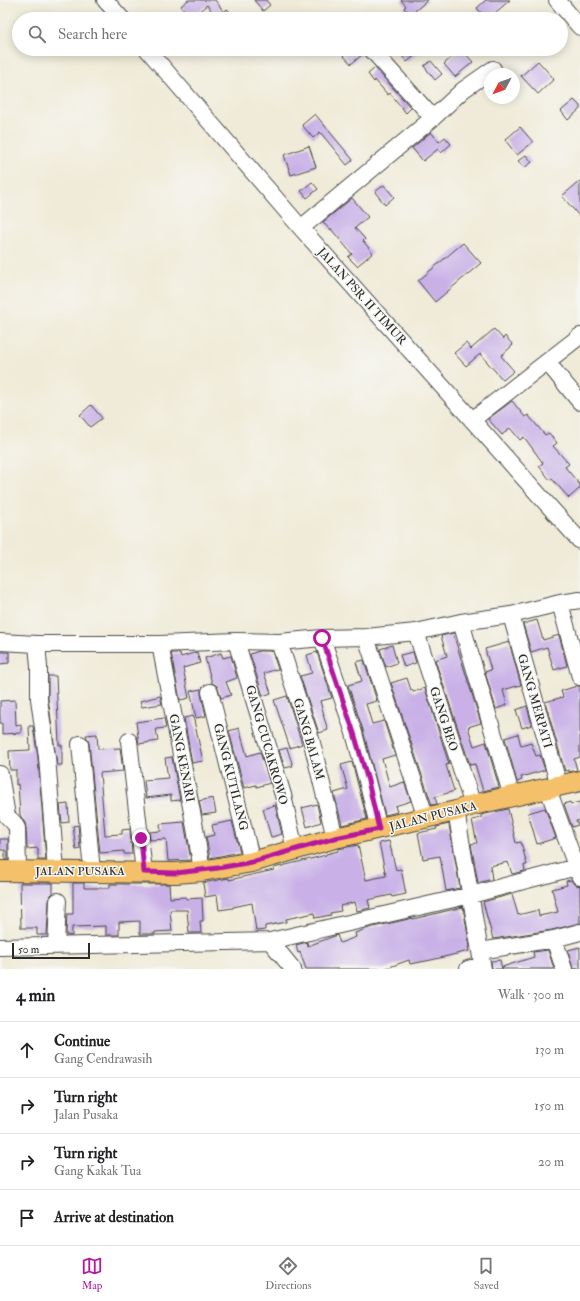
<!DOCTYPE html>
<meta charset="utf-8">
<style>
body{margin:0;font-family:"IM FELL Double Pica",serif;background:#f6f6f6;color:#202124}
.compass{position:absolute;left:484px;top:68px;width:36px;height:36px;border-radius:50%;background:#fff;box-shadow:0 2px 10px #0003;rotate:229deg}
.scale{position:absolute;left:12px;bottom:10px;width:78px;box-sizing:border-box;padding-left:4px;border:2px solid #2b2b2b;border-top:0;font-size:11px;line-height:14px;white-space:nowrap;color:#2b2b2b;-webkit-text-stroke:3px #f6f6f2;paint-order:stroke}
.stop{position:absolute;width:12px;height:12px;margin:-9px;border:3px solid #b5179e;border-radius:50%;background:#fff}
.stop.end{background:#b5179e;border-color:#fff;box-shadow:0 1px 4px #0008}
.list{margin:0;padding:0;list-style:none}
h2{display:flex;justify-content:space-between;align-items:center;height:52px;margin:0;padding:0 16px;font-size:17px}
h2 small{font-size:13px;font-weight:400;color:#757577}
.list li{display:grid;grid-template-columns:26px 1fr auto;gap:12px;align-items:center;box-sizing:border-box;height:56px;padding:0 16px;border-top:1px solid #e0e0e0}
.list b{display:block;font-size:15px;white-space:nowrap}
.list p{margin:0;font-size:13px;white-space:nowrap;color:#757577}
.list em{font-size:13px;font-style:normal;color:#757577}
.icon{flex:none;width:22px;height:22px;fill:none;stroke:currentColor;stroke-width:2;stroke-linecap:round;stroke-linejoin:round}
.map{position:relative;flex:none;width:580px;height:969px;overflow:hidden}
.search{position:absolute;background:#fff;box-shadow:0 2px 10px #0003;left:12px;right:12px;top:12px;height:44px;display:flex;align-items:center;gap:10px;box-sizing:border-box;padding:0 14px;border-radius:22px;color:#757577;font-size:15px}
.sheet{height:276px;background:#fff}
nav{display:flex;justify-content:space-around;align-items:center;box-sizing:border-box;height:56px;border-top:1px solid #e0e0e0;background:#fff;font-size:11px;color:#757577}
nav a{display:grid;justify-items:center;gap:2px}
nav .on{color:#b5179e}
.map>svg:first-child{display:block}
.building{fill:#c9b1e7}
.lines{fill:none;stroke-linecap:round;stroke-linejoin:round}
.minor-casing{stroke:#494845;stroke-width:18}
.major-casing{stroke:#494845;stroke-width:22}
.minor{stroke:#fff;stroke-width:16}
.major{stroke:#f4c16a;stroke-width:20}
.route{stroke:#b5179e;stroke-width:5}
.labels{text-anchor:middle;stroke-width:3;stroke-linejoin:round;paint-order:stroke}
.street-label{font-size:12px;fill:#2b2b2b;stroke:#f6f6f2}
</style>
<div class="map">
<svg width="580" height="969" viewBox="0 0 580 969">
<rect width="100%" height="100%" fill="#f6f6f2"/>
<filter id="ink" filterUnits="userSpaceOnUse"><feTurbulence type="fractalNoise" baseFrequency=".025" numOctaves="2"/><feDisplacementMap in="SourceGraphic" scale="8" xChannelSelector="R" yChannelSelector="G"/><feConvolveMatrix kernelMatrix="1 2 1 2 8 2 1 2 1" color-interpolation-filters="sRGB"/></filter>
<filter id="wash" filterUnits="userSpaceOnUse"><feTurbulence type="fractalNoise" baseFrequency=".012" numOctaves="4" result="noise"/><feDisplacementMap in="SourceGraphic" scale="16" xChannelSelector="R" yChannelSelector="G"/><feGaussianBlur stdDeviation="0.9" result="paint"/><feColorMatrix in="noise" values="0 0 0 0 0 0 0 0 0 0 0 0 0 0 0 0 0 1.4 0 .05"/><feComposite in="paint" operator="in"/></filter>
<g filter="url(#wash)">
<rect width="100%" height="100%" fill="#f0ebd8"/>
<g id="blocks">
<path class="building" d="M188,0H215L224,12L227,9L236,19H216L217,18L207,5L191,18L181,6Z
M254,0H266L270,5L263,11Z
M401,0H428L410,15L404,8L406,6Z
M486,0H510L488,19H486L477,8Z
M351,49H362L363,54L351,64L343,55Z
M396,49H423L407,62Z
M461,49L473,62L455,77L444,64Z
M431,61L442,74L435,80L424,66Z
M538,61L554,79L538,94L521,76Z
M375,68L411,108L406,113L390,93L388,95L375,80L374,82L368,74Z
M574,100L580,106V109L568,120L561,111Z
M315,114L353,160L347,165L320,132L313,138L302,125Z
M520,127L533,142L517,155L505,140Z
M431,132L439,142L445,137L451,144L441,153L438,149L423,161L412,148Z
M309,146L316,167L291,175L284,155Z
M526,155L532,162L524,168L518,161Z
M580,181V217L562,196Z
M312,182L318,189L307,198L301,191Z
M384,185L394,197L385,205L375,192Z
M352,198L368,217L355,228L365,239L363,241L373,253L357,266L348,257L352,254L331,229L330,230L323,222Z
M463,243L481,263L435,302L418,281Z
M494,329L503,339L505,336L513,345L501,356L514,371L503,380L480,354L466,366L454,353L466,343L471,349Z
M512,401L525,417L528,415L545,435L549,433L557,443L553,446L569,464L565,467L580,485V488L569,498L552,479L550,480L539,466L543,463L524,437L520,440L510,428L502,435L488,419Z
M91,405L102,418L90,427L80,415Z
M537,620L543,640L559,635L567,666L554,670L547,647L531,652L523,624Z
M453,633L481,723L468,727L474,746L486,742L499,787L483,791L475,764L470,765L435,660L447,656L441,636Z
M509,642L521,685L503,690L507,705L496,709L485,672L491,670L485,649Z
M392,645L397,663L386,667L380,649Z
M259,651H272L278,669L264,673L271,693L263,696L250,654Z
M0,652H9V663L0,664Z
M197,652L200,663L183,668L189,698L180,700L171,653H180L181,657Z
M317,652L332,698L320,701L324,715H323L328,730L319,733L300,676L312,673L307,655Z
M413,652L416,663L404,667L400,655Z
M221,653L223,658L231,656L237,678L226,682L231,695L221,698L217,686L212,683L205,658Z
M364,660L377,701L366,704L372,724L384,721L395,755L382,759L390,787L404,782L411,801L395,806L397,812L385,815L363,730L348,685L362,681L356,662Z
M48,676H56L59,745H62V765H57L48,698Z
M407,678L411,690H413V692L425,688L449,764L446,765L454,791L435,797L437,804L432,805L391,683Z
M577,686H580V757L574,759L577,770L569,772V770L565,771L545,702L563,697L561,691Z
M201,689V694L206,716L196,718L190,691Z
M160,696L162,704L142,707L140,701Z
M287,696L302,744L290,748L274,700Z
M15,700L16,725L21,724V733L2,734V723H0V701Z
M527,706L532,725L522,728L516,710Z
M193,716L203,761L192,763L184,718Z
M164,718L166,728L156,729L158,741L139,744L136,722Z
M29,726H33L38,758L46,860H38V848L27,849L26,828L25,823L20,815L18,784L16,785V770H10L9,751L30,750Z
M239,728L247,756L260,752L270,783L257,787L256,785L244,788L229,731Z
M97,734L98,749L120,748L123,771L100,773L105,835L122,834V830L130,829L132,854H124V851L100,853L89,743L86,735Z
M518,734L521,746L531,743L536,756L540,755L545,770L521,777L522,780L517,782L505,738Z
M287,748L293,766L285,768L279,750Z
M172,757L180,800L171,801V795L146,798L144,780L168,778L165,758Z
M352,762L367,819L342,825L334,793L348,789L341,765Z
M213,798L216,813L202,815L199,801Z
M570,802L571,804L580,802V820L576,821L578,825L572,827L564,804Z
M68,804L69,822L62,823L60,805Z
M317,804L321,822L307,827L302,808Z
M275,805L282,834L271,837L263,809Z
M545,808L556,838L537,844L528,813Z
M508,809L516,843L521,842L527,865H524L525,871L512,874L508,862L490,866L492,879L478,883L471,844L477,843L472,820L481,818V815Z
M232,821L240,852L210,858L206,837L214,835L212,825Z
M184,822L191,860L168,861L166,839L150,840L149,832L161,831L160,824Z
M449,824L460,888L446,891L440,856L423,859L418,833L437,829L436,827Z
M78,825L80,849L76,850L73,826Z
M0,839H8V860H5V850H0Z
M389,841L396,870L401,869L406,894L392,897L391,895L368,900L370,908L357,911L355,902L340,906L341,911L330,913L331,915L315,918L314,913L286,919V922L265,926V930L256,931L252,903L233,907V908L219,910L217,895L205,897L203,883L229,878V880L274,870V868L326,855V854L338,851V849L358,845L366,880L386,876L379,843Z
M571,880L574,884L580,886V923L552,930L493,939L483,902L512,894L518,915L538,910L539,916L558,912L552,889L567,885L566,881Z
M20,883H53V893L50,896L49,901L47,935H37V928H21Z
M73,883H84V888H110V884H169L170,898L186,897V899L202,898L203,921H200L201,933H189L187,910H170L172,931L155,932V934H140V921L119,922V935H106V926L72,927V936L66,935L67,914H73Z
M463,907L470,947H468L469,951L431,960L410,964L409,960L384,969H306L300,952L298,953L296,945L307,942L308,946L337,935L340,943L356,937L355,933L369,928L413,918V919Z
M580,947V968L573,969L568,950Z
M548,950L554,969H502V967L534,957L533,952Z
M500,960L502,969H492L491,961Z"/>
</g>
</g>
<g filter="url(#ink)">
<use href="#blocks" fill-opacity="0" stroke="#494845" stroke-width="1"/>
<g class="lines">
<defs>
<path id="minor" d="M105,0L122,19
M557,0L580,27
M147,49L301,228L580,541
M371,49L433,118
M301,228L433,118L463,90L493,69
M547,362L580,402
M472,420L580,336
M560,603L580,677
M511,615L559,786
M461,622L512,797
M416,632L473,805
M366,637L426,818
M322,638L354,733L367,781L379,829
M236,641L283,795L295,850
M0,642L37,644H160L236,641L279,642L322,638L366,637L416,632L461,622L511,615L560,603L580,600
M279,642L311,739L335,838
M37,644L39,667V699L47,757L56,871
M160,644L195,828L202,871
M210,692L252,862
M129,741L144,872
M80,744L92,871
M0,774L7,816L14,823L17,828L18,871
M548,789L580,877
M456,811L483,969
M554,939L564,969
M270,941L471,895L580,866
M56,946L58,901
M0,947L270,941L293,969
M480,951L554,939L580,932
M468,969L482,965"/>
<path id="major" d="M0,871L176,873L202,871L252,862L335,838L456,811L473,805L580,781"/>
</defs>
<use href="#minor" class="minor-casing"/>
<use href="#major" class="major-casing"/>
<use href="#minor" class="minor"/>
<use href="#major" class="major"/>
</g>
</g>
<g class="lines" filter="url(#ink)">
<path class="route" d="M141,838L144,872L176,873L218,868L252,862L335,838L379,829L368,781L354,733L322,638"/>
</g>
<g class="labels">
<g class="street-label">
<text transform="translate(362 296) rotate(48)" y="4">JALAN PSR. II TIMUR</text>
<text transform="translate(535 701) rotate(74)" y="4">GANG MERPATI</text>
<text transform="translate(444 719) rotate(72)" y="4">GANG BEO</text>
<text transform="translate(309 739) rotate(74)" y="4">GANG BALAM</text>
<text transform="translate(267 745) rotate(74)" y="4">GANG CUCAKROWO</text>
<text transform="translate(182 758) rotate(79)" y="4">GANG KENARI</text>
<text transform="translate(231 777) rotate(76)" y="4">GANG KUTILANG</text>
<text transform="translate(433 816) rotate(-14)" y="4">JALAN PUSAKA</text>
<text x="80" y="875">JALAN PUSAKA</text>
</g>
</g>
</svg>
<svg class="compass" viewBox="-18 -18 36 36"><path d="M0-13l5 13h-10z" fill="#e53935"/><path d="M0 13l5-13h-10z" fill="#757577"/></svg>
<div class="scale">50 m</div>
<div class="stop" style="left:322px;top:638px"></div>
<div class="stop end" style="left:141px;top:838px"></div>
<div class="search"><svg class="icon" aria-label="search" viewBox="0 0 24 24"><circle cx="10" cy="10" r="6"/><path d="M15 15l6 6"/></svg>Search here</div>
</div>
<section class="sheet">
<h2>4 min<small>Walk · 300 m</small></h2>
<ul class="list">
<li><svg class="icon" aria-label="ahead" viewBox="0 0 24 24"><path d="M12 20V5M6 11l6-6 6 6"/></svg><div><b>Continue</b><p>Gang Cendrawasih</p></div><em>130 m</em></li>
<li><svg class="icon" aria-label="right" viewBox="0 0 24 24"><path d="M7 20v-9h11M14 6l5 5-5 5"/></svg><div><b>Turn right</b><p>Jalan Pusaka</p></div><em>150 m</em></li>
<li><svg class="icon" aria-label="right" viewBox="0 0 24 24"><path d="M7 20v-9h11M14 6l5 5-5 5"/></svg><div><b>Turn right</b><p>Gang Kakak Tua</p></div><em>20 m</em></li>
<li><svg class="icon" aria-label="arrive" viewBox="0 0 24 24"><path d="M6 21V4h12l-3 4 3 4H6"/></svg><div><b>Arrive at destination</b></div></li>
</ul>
</section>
<nav>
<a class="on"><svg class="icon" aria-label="map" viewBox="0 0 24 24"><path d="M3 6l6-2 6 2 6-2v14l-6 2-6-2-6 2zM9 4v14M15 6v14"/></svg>Map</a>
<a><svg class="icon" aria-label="directions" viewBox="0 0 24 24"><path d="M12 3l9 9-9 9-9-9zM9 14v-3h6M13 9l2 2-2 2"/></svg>Directions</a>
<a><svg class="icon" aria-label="saved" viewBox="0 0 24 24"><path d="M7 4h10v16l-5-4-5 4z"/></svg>Saved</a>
</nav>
